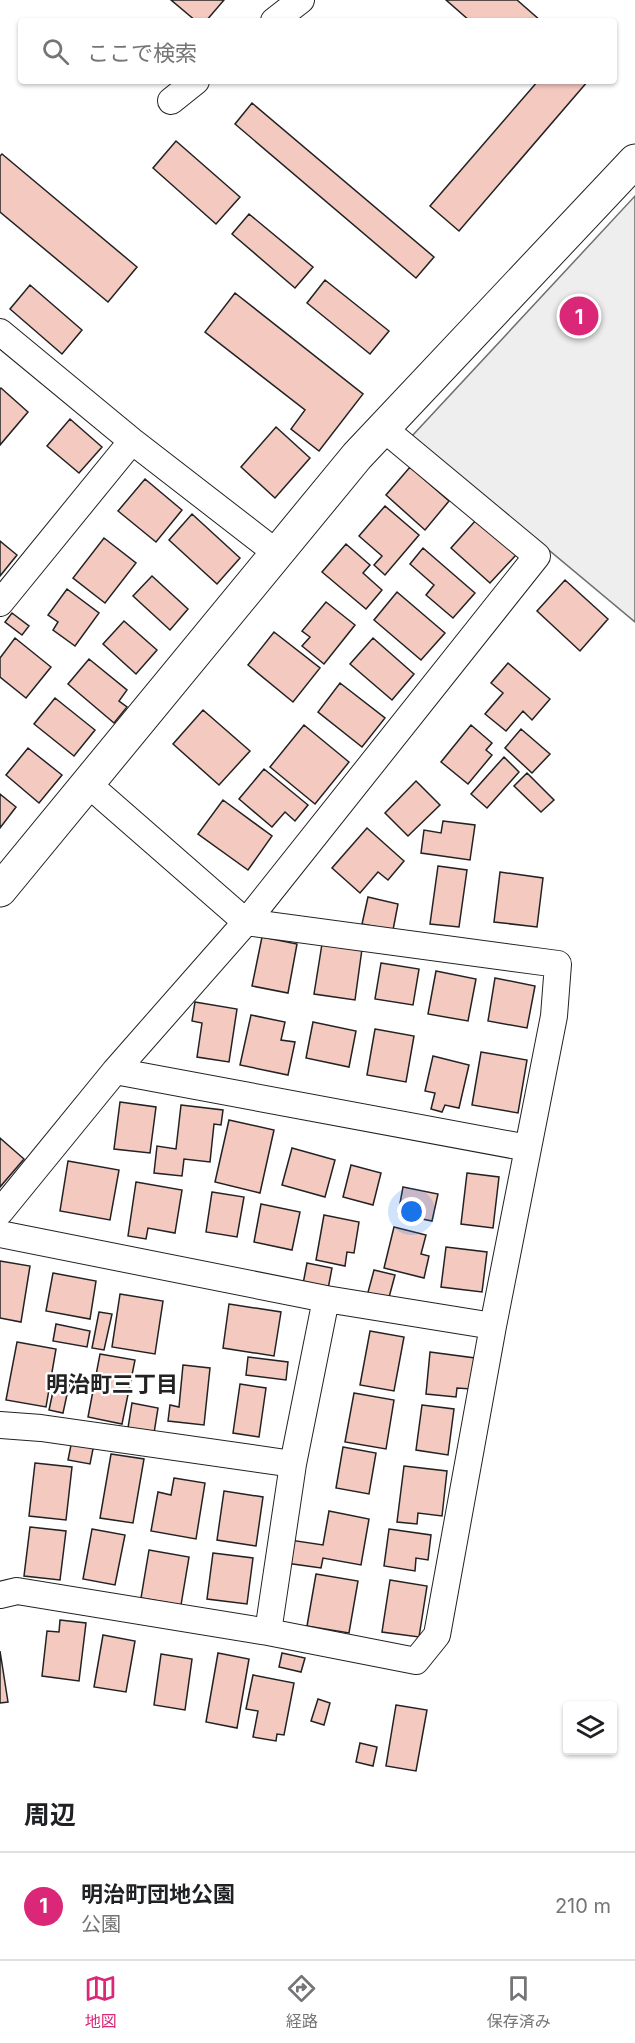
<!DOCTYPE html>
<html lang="ja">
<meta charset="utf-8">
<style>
body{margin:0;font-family:Inter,"Noto Sans JP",sans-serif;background:#f2f2f2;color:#202124}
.controls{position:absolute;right:18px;bottom:18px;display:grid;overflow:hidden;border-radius:6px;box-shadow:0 2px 4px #0004}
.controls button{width:54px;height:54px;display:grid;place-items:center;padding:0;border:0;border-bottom:2px solid #e0e0e0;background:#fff;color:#202124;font:30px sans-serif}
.you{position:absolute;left:412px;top:1212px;width:21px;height:21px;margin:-15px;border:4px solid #fff;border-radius:50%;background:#1a73e8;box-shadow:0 0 0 9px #1a73e833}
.badge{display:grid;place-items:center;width:39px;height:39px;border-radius:50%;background:#db2777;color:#fff;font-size:20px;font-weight:700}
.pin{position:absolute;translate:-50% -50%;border:3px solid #fff;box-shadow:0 2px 6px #0006}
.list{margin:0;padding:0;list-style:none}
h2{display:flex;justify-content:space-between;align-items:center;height:78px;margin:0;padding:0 24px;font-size:26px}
h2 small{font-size:20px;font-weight:400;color:#757577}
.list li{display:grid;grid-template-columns:39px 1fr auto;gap:18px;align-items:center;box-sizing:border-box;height:108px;padding:0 24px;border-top:2px solid #e0e0e0}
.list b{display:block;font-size:22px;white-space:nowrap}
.list p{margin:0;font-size:20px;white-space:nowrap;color:#757577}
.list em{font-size:20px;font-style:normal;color:#757577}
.icon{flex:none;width:33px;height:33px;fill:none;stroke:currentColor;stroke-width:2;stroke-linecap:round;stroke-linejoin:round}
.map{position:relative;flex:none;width:635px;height:1773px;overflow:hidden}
.search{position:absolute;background:#fff;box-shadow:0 2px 4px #0004;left:18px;right:18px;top:18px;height:66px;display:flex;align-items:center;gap:15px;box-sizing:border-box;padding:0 21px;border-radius:6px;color:#757577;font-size:22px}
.sheet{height:186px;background:#fff}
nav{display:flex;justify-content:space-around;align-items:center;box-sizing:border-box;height:84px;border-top:2px solid #e0e0e0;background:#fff;font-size:16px;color:#757577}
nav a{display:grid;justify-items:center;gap:3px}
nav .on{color:#db2777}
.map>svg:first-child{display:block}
.green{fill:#eee;stroke:#6f6f6f;stroke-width:1.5}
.building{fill:#f3c9c0;stroke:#222;stroke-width:1.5}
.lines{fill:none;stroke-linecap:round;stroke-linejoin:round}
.street-casing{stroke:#222;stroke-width:28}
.secondary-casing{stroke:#222;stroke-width:35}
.street{stroke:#fff;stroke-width:26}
.secondary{stroke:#fff;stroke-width:33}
.labels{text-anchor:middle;stroke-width:4.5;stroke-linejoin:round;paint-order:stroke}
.neighbourhood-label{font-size:22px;font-weight:bold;fill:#222;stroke:#fff}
</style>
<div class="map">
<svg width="635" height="1773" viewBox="0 0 635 1773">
<rect width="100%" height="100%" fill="#fff"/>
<path class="green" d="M635,196V622L412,436Z"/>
<path class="building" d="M171,0H224L206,21H196Z
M446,0H517L541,21H470Z
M538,81H588L459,231L430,206Z
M252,103L434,257L416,278L235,124Z
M176,141L240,197L216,224L153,168Z
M2,154L137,267L108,302L0,212V156Z
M249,214L313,267L295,288L232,234Z
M325,280L389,331L370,354L307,303Z
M30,285L82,330L62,354L10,309Z
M235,293L363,394L319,451L291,429L305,410L205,332Z
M1,388L28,412L0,445V389Z
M70,419L102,447L79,473L47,446Z
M276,427L310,458L275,498L241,467Z
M410,467L449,501L425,530L386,495Z
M145,479L182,510L156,542L118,511Z
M385,506L419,535L385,575L374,565L382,556L359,536Z
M192,514L240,558L217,584L169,540Z
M476,520L516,555L490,583L451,548Z
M104,538L136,563L105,603L73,578Z
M0,541L17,555L0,576Z
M346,544L370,565L363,573L382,590L366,609L322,572Z
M423,548L475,593L453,618L426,595L434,585L410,564Z
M152,576L188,609L170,630L133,596Z
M565,580L608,619L580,651L537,611Z
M67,589L99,613L75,646L53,630L58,622L48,615Z
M397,592L445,633L421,660L374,620Z
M326,602L355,625L324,664L302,646L310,637L302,631Z
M12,613L29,626L22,635L5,622Z
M124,621L157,650L136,674L103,644Z
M274,632L320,668L293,702L248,665Z
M15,638L51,667L26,698L0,677V658Z
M373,638L414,674L392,700L350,664Z
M89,659L127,690L119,701L127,707L114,723L68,684Z
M508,663L550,699L532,720L523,711L506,731L485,714L503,693L491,683Z
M340,683L385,718L362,747L318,712Z
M55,698L95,730L74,756L34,724Z
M203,710L250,751L219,785L173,744Z
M304,725L349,762L315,804L270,767Z
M471,725L492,743L486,750L492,755L468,784L441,762Z
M521,729L550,754L532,773L505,748Z
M28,748L62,775L39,803L6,775Z
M504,757L519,772L487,808L471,794Z
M264,769L308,805L295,821L285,812L272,827L239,799Z
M527,773L554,800L541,812L514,786Z
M416,781L440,805L408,836L385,813Z
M0,794L16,807L0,828Z
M223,800L272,836L248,870L198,834Z
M443,821L475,825L470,860L421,853L424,830L441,833Z
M367,828L404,861L388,880L378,872L360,893L332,868Z
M438,866L467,870L459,927L430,924Z
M500,872L543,878L537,927L494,922Z
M368,897L398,904L393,930L362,924Z
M262,937L297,944L288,993L252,986Z
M322,944L362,949L355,1000L314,994Z
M381,963L419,969L413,1005L375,999Z
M436,971L476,979L468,1021L428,1014Z
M495,978L535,986L527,1028L488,1021Z
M195,1002L237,1009L229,1062L197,1057L202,1023L192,1021Z
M251,1015L285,1022L281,1040L295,1042L288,1075L240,1065Z
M313,1022L356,1031L349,1067L306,1058Z
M375,1029L414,1036L406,1082L367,1075Z
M481,1052L527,1060L518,1113L472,1105Z
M433,1056L469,1065L459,1108L445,1105L442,1112L431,1109L435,1093L425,1091Z
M120,1102L156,1107L150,1153L114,1149Z
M181,1105L223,1110L221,1125L214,1124L210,1162L184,1159L182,1176L154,1173L157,1146L176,1149Z
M229,1120L274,1130L260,1193L215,1182Z
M0,1138L24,1159L0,1187Z
M292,1148L335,1160L325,1197L282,1185Z
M68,1161L119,1170L110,1220L60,1211Z
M351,1165L381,1173L373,1205L343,1197Z
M467,1173L499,1177L493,1228L461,1224Z
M136,1182L182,1190L175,1233L148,1228L146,1239L128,1236Z
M403,1187L438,1194L432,1221L398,1214Z
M212,1192L244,1197L237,1237L206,1232Z
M261,1204L300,1212L292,1250L254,1242Z
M324,1215L359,1222L354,1253L347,1252L345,1266L316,1260Z
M394,1227L426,1235L421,1254L429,1256L424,1278L384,1268Z
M446,1247L487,1252L482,1292L441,1287Z
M0,1261L30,1266L21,1322L0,1318Z
M307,1263L332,1268L328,1289L303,1284Z
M374,1270L395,1275L388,1301L367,1296Z
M53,1273L96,1281L90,1319L46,1311Z
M120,1294L163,1301L155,1354L112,1347Z
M229,1304L281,1312L274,1356L223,1348Z
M99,1312L112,1314L104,1350L92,1348Z
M56,1324L90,1331L87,1347L53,1341Z
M370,1331L404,1337L394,1391L360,1385Z
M17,1342L56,1349L46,1407L6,1400Z
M430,1352L475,1358L471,1389L457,1388L456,1397L426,1394Z
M100,1354L135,1360L122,1424L88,1417Z
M248,1357L288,1362L286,1380L246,1375Z
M183,1365L210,1368L204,1425L168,1421L170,1405L179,1407Z
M57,1373L71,1376L63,1413L49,1410Z
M240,1384L266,1388L259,1437L233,1433Z
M354,1393L394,1400L386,1449L345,1442Z
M132,1403L158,1408L154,1433L128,1428Z
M422,1405L454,1409L448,1455L416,1450Z
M72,1440L94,1444L90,1464L68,1460Z
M343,1447L376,1453L369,1494L336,1488Z
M111,1454L144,1459L133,1523L100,1518Z
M35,1463L72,1467L66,1520L29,1516Z
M404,1466L447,1471L442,1516L418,1513L417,1524L397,1522Z
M174,1478L205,1483L196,1539L151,1531L158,1492L171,1495Z
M224,1491L263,1497L256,1546L217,1540Z
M329,1511L369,1519L361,1565L323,1558L321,1568L286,1563L290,1540L323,1545Z
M30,1527L66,1531L60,1580L24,1576Z
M92,1529L125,1535L115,1585L83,1579Z
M389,1529L431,1535L428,1560L416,1558L415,1571L384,1566Z
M149,1550L189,1557L181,1605L141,1598Z
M213,1553L253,1558L247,1604L207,1599Z
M316,1574L358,1581L349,1633L307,1626Z
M390,1580L427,1586L419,1637L382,1632Z
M60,1620L86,1623L79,1681L42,1676L47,1631L59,1632Z
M103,1635L135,1641L126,1692L94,1687Z
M0,1651L8,1702L0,1703Z
M218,1653L249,1659L237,1728L206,1722Z
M282,1653L305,1658L301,1672L279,1667Z
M161,1654L192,1659L185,1710L154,1705Z
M253,1675L294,1683L284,1735L277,1734L276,1741L253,1737L258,1711L246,1709Z
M318,1699L330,1703L324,1725L311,1721Z
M396,1705L427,1710L416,1771L386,1766Z
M360,1743L377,1747L373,1766L356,1762Z"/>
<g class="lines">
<defs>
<path id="street" d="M274,21L301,0
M171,101L196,81
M0,332L132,441L278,554
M0,603L132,441
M115,1071L528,1148
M0,1212L115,1071L246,922L537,556L383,428
M0,1234L326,1299L493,1326
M0,1425L41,1428L293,1464
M0,1595L17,1591L268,1632L416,1661L437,1635L493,1326L554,1016L558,964L246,922L88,784
M268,1632L293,1464L326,1299"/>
<path id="secondary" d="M0,890L357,456L635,161"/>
</defs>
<use href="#street" class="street-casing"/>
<use href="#secondary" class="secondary-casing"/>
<use href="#street" class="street"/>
<use href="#secondary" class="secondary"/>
</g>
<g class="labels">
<g class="neighbourhood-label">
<text x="112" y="1392">明治町三丁目</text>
</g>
</g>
</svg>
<div class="controls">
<button><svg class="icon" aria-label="layers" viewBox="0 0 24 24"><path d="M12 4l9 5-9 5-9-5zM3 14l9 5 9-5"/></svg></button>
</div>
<div class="you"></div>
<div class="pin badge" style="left:579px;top:316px">1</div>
<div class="search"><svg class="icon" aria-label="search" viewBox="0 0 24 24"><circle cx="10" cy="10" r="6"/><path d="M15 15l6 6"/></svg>ここで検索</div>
</div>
<section class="sheet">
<h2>周辺<small></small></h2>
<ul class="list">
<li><span class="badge">1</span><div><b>明治町団地公園</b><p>公園</p></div><em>210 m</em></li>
</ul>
</section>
<nav>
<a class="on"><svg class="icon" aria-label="map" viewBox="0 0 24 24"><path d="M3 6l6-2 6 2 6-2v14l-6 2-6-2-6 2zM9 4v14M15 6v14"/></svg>地図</a>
<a><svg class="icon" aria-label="directions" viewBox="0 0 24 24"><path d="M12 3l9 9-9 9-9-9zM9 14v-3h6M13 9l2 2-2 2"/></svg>経路</a>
<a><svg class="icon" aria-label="saved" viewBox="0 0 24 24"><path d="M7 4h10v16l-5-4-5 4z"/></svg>保存済み</a>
</nav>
